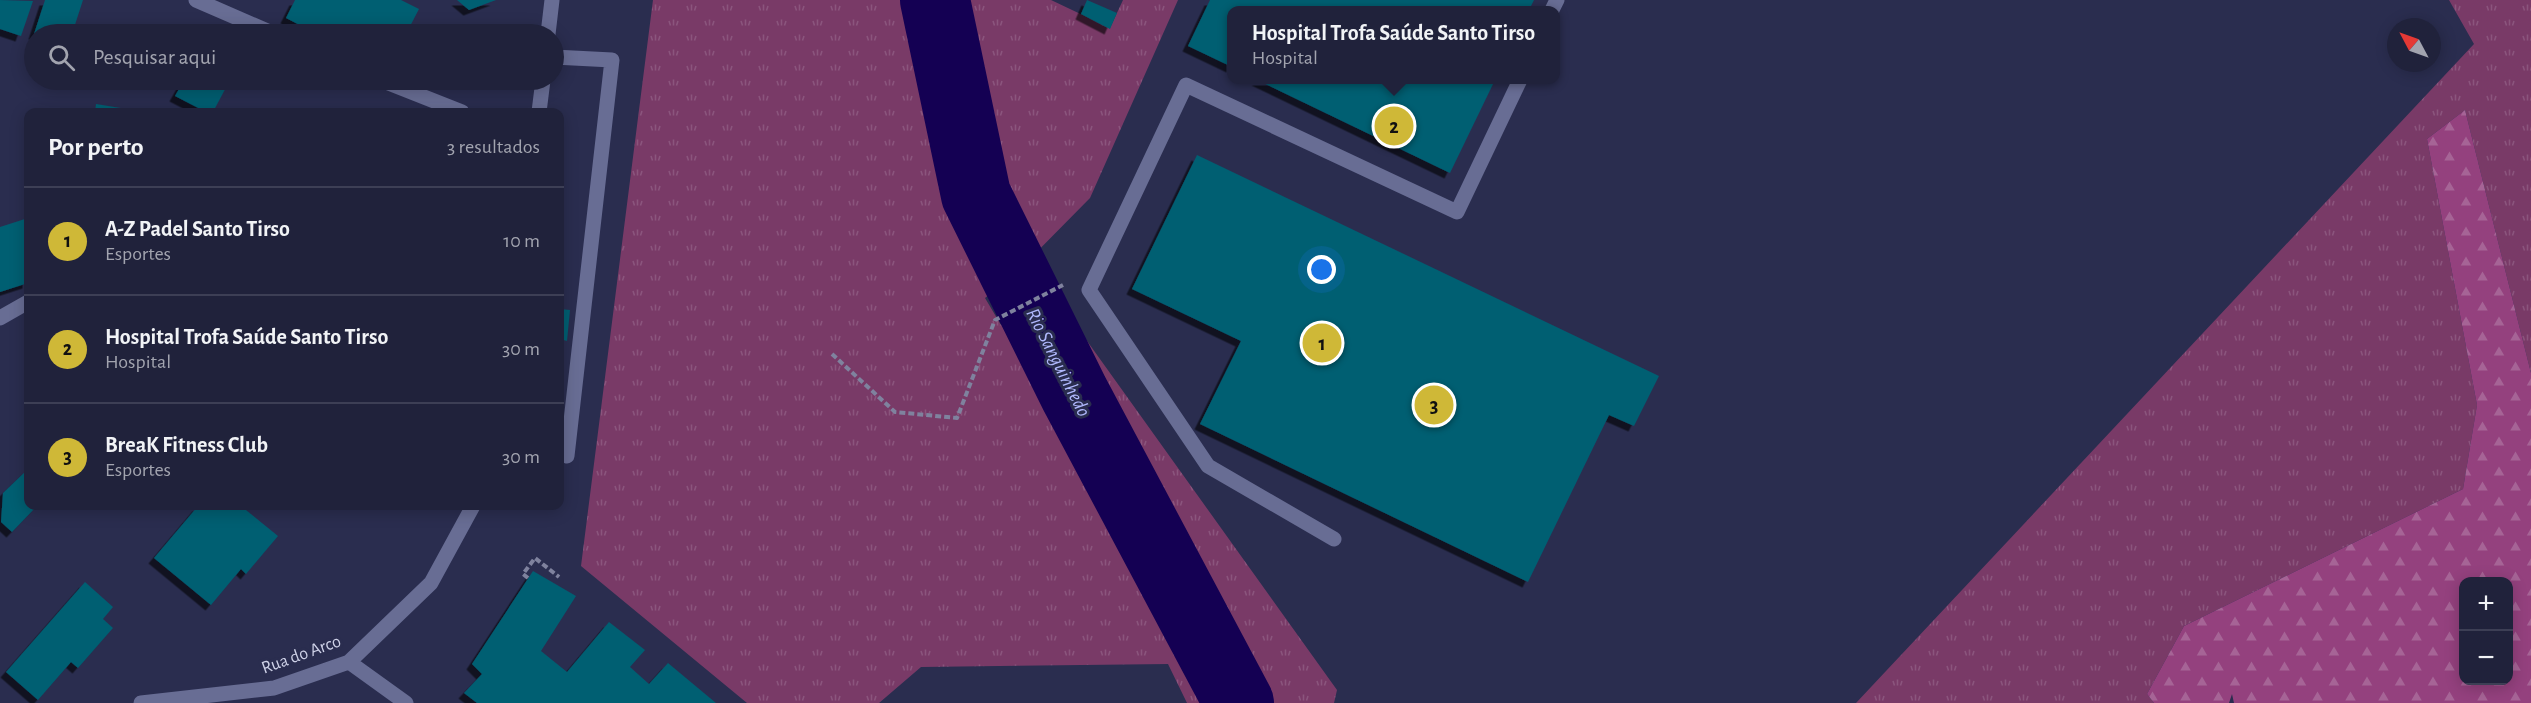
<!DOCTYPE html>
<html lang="pt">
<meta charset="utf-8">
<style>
body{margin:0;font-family:"Alegreya Sans",sans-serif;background:#2d2f46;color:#f1f3f6}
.controls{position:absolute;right:18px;bottom:18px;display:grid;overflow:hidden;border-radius:12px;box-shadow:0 3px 15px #0003}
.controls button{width:54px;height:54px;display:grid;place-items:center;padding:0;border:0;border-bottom:2px solid #3d3f55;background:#20223b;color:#f1f3f6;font:30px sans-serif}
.compass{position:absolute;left:2387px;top:18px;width:54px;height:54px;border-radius:50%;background:#20223b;box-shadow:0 3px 15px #0003;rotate:311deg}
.you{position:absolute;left:1322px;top:270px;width:21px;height:21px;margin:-15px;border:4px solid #fff;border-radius:50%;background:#1a73e8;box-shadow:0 0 0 9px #1a73e833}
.badge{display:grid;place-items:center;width:39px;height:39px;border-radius:50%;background:#cfb837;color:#111;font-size:20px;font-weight:700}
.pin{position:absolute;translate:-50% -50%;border:3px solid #fff;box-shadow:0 2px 6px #0006}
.popup{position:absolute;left:1227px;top:6px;width:333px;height:78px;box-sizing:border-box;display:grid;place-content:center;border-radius:12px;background:#20223b;filter:drop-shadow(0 2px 4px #0005);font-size:20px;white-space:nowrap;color:#a2a4af}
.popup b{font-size:22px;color:#f1f3f6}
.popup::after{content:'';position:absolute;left:50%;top:100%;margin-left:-12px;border:12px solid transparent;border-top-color:#20223b}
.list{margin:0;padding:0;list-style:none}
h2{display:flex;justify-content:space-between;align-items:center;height:78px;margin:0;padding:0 24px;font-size:26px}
h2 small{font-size:20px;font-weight:400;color:#a2a4af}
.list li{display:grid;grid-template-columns:39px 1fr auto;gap:18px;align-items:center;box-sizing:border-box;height:108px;padding:0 24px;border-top:2px solid #3d3f55}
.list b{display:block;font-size:22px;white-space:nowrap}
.list p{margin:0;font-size:20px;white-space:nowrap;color:#a2a4af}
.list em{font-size:20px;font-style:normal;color:#a2a4af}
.icon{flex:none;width:33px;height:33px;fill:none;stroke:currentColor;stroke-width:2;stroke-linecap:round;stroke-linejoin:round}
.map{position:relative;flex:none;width:2531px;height:703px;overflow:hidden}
.search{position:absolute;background:#20223b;box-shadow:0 3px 15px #0003;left:24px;top:24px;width:540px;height:66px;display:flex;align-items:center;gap:15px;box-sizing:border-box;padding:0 21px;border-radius:33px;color:#a2a4af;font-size:22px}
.panel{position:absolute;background:#20223b;box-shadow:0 3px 15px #0003;left:24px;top:108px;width:540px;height:402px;border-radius:12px}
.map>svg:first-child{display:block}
.grass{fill:url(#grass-tufts)}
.forest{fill:url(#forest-firs);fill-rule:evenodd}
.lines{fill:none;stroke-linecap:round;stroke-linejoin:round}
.river{stroke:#140053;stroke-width:70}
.building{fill:#005e72;filter:url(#shadow)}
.path{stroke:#7f829e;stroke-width:4;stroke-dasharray:6 3;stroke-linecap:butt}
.minor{stroke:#686d94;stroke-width:15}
.labels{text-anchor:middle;stroke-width:6;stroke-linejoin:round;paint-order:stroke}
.street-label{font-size:18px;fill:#ced1e7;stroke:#2a2d4f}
.water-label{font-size:20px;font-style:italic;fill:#b0b8fd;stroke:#2a2d4f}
</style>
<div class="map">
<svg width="2531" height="703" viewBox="0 0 2531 703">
<defs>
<pattern id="grass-tufts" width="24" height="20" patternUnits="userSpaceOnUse" patternTransform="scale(1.5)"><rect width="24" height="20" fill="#793a67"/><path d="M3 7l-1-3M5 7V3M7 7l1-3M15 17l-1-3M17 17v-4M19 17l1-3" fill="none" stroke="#8b557d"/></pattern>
<pattern id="forest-firs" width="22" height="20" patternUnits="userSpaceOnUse" patternTransform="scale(1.5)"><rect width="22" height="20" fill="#94417e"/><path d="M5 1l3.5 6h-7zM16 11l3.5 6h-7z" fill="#a66496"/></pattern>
<filter id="shadow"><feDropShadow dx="-5.5" dy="5.5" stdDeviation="0" flood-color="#0009"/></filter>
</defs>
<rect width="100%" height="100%" fill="#2a2d4f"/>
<path class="grass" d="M653,0H1051L1110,28L1123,0H1178L1090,198L1015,274L985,298L1001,325L1045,299L1067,313L1337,690L1334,703H1187L1168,664L921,667L879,703H747L581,566Z
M2449,0H2531V373L2465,110L2427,139L2477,405L2463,489L2184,626L2147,694L2154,703H1856L2474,44Z"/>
<path class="forest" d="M2465,110L2531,373V703H2234L2232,694L2229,703H2154L2147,694L2184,626L2463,489L2477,405L2427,139ZM2464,582H2508V680H2464Z"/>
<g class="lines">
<path class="river" d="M935,0L976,195L1074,393L1239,703"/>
</g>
<path class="building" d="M0,0L33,1L21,36L0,29Z
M45,0H83L72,34H34Z
M295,0H401L419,9L406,34H317L286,18Z
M457,0H496L469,10Z
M1087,0L1117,13L1110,29L1081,14Z
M1210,0H1534L1529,10H1232V67L1188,46Z
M184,80H230L213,112H206L175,96Z
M1257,80H1495L1450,173Z
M96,104L139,111V112H95Z
M1197,155L1659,376L1634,426L1609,415L1528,582L1200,424L1241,341L1132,289Z
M28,218V283L0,292V227Z
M560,309L570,310L567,341L560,339Z
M28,469V506H37L12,532L1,522L3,493Z
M198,506H241L278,536L246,574L241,569L211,605L154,558Z
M533,571L576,596L541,651L567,672L609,622L645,650L630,667L649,684L668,663L716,703H477L464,693L482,674L472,664Z
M85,582L113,607L103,619L113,628L78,668L71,662L38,700L6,672Z"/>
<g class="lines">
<path class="path" d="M832,354L895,412L957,418L995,320L1063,285
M528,578L523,574L535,558L559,577"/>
<path class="minor" d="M196,0L274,34
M1552,10L1557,0
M548,34L552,0
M554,57L612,60L567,456L560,454
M381,80L462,112
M539,112L543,80
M0,318L28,302
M1334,539L1208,466L1089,290L1186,85L1457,212L1520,80
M349,662L406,703
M141,703L274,688L349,662L431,583L473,506"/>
</g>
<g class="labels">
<g class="street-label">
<text transform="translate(301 654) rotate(-20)" y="6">Rua do Arco</text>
</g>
<g class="water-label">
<text transform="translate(1059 362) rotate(63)" y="7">Rio Sanguinhedo</text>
</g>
</g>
</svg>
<div class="controls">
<button>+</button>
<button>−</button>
</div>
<svg class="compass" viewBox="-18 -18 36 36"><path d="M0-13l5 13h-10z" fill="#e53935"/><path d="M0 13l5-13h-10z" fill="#a2a4af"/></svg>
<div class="you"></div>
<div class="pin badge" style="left:1322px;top:343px">1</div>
<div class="pin badge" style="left:1394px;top:126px">2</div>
<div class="popup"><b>Hospital Trofa Saúde Santo Tirso</b>Hospital</div>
<div class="pin badge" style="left:1434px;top:405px">3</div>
<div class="search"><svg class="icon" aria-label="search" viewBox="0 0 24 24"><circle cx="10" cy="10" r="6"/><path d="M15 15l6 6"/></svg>Pesquisar aqui</div>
<section class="panel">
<h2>Por perto<small>3 resultados</small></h2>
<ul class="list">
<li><span class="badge">1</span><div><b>A-Z Padel Santo Tirso</b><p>Esportes</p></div><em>10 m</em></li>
<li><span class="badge">2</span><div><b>Hospital Trofa Saúde Santo Tirso</b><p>Hospital</p></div><em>30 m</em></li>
<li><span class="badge">3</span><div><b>BreaK Fitness Club</b><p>Esportes</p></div><em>30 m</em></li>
</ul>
</section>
</div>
